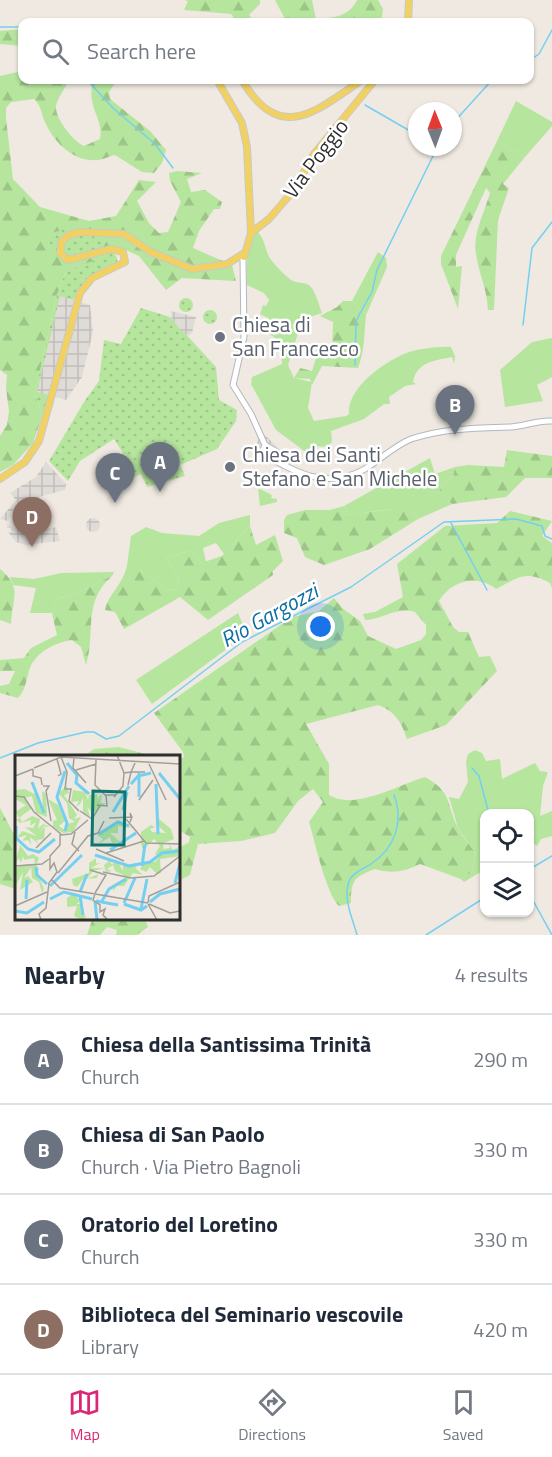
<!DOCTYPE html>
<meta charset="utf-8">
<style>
body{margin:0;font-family:"Titillium Web",sans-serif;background:#f2f2f3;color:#1f2937}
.controls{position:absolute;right:18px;bottom:18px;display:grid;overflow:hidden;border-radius:12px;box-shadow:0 2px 4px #0004}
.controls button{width:54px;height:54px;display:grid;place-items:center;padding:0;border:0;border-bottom:2px solid #e0e1e3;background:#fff;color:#1f2937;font:30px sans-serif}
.compass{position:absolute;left:408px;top:102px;width:54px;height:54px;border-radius:50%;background:#fff;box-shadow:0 2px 4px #0004;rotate:359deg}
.you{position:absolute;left:321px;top:627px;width:21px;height:21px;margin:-15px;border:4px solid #fff;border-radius:50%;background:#1a73e8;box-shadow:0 0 0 9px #1a73e833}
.badge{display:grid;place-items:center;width:39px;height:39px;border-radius:50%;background:#db2777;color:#fff;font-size:20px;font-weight:700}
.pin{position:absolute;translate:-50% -50px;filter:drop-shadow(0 2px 3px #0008)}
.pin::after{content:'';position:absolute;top:32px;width:21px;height:18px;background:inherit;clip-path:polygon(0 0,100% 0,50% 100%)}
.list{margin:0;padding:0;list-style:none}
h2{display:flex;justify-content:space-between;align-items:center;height:78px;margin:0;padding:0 24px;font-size:26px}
h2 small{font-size:20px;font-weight:400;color:#747a83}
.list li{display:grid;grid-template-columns:39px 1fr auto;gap:18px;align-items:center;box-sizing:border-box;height:90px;padding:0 24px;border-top:2px solid #e0e1e3}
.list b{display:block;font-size:22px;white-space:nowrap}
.list p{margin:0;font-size:20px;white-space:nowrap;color:#747a83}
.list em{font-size:20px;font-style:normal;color:#747a83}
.icon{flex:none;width:33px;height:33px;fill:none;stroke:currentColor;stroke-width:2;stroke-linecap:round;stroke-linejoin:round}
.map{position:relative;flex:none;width:552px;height:935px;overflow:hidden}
.search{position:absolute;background:#fff;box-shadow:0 2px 4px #0004;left:18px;right:18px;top:18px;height:66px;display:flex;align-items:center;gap:15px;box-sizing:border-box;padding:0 21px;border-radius:12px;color:#747a83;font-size:22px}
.sheet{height:438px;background:#fff}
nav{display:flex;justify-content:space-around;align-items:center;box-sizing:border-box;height:84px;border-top:2px solid #e0e1e3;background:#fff;font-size:16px;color:#747a83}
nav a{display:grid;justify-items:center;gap:3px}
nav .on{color:#db2777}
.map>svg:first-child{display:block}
.grass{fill:#b6e59e}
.forest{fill:url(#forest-firs)}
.park{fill:url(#park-dots)}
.plaza{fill:url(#plaza-grid)}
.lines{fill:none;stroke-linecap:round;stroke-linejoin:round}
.stream{stroke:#75cff0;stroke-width:1.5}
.minor-casing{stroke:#b4b7c1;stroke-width:7}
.major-casing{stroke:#c9c9c9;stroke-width:8}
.minor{stroke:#fff;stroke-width:5}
.major{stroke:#f2d163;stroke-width:6}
.worship-dot{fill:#6b7280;stroke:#fff;stroke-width:2}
.labels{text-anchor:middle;stroke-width:5;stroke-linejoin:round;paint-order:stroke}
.street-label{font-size:21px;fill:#2e2e2e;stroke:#fff}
.worship-label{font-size:21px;fill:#5b616d;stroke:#fff;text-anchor:start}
.water-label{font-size:22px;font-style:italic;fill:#0d6fa3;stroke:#fff}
.inset-river{fill:none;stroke:#75cff0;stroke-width:3}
.inset-road{fill:none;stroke:#a29e99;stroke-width:1.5}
.view{fill:#0f766e;fill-opacity:0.15;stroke:#0f766e;stroke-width:3}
.inset-edge{fill:none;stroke:#2e2e2e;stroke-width:3}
</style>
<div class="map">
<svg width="552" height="935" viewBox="0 0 552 935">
<defs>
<pattern id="forest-firs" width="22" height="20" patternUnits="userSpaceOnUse" patternTransform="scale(1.5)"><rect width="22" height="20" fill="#b6e59e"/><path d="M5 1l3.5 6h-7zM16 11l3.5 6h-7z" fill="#9dc588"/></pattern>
<pattern id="park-dots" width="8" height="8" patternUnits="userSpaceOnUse" patternTransform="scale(1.5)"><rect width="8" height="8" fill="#b6e59e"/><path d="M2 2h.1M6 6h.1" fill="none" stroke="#9dc588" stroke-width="1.8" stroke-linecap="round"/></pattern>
<pattern id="plaza-grid" width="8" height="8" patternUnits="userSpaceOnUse" patternTransform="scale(1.5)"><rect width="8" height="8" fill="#dfdcd8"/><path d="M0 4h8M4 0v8" fill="none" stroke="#c0bdba"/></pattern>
</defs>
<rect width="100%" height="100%" fill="#efe9e1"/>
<path class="grass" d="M516,101L552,122V126L525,157L497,141Z
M257,231C266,240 265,253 272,261C276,266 288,279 293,281C299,284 306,281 311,287C316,293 319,305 322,313L302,320L288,365L294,378L312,382L308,408L314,421L346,416L349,414C347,388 383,363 404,354C415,349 439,346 451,347L455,356L454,364L452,357C433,361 417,362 413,382L416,384L405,386L389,397L390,404H384L364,419L331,431L332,441L329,447L311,446V456L276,430L251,384L252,377L282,364C282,350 280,335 264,333L270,319L260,314L263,305L266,306L269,300L264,293L247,285C247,266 245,247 257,231Z
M378,252L386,258L387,267L366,315L352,301Z
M552,338V377L537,385L543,401L505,407L500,370L532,342Z
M430,458L435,474L455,467L453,476L438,491L452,504L418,519L413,510C392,506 370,513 348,515L344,506Z
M258,488L272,495L271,498L277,499V502L260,506Z
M250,515V526L224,554L216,543L203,548L206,562L201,563L192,550L166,558L179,578L177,589L167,590L136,566H127L131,536L146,527L162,533L199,536L219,523Z
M114,572L112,576L68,597L58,598L52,613H30L36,588L13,585L10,577L34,579L61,573Z
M238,613L247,634L152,704L136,680Z
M475,750L482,753L486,761L500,759L502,779L535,763L540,771L548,772L543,786L540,816L552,811V836L541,839L537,846L533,843L530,847V814H484V870L464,882L461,879L472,872L476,854L458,828L449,797L459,799L468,782L466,762L468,754Z"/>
<path class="forest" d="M184,0H260V4L249,15L254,22H237L231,14L184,10L188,1Z
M275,0H312L316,19C333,18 349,17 357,0H378L383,9L382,17L376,22H342L336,20L326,22H282L284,17Z
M22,29V46L0,44V31Z
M22,71V80H69C66,87 57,99 56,106C55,119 73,141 84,146L100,139C104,117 86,109 93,81L117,80L109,92L110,99L150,131L166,150L162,163L154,173L142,172L115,155C109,156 103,160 97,160C72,162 53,141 44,120C41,111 41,106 34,99L11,102L6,108V118L13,179L40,207L89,221L116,216L139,180L156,182L137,201L149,223L159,233L168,232L181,202L170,181L169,173L177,171L202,173L187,179L191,192L205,190L222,202L220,209H214L199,231L193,248L232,265L236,281L182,278L166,290L139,256L126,250L66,271L57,295L35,393L42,416L33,443L13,465L0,472V436L7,425L9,411L6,389L7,375L0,370V76Z
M497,141L525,157L503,184L509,188L498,220L494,310H488C487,289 479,274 476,254C472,235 485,211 490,193L486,188L456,255V267L462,266L458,309L441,264V256Z
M343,301H352L366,315C364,334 365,350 358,368L322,366L312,385L310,379L294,378L300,368L312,371L317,355L332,354L333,322L320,316L337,307Z
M507,450L552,456V478H525L506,497L452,504L438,491L453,476L455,467L468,465L504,467Z
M344,506L348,515L406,507L413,510L418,519L370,549L324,565L305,557L297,538L284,533V520L287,515L305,510H330Z
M510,511L552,521L542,536L552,543V588L550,583C526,570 519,577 496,589C478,574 451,580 439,601L453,627L459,632H468L479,657L490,656L497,671L446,725L407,739C402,723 395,711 378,705L306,724L329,764V795C354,811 398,785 425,777C452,792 446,802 457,826C462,836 470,845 476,854L472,872L461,879L420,864C405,872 391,874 375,869C354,877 351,880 351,903L339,906C326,893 315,842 309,822L323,802L313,789L298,801L275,833L241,841L198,844L190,875L179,881V848L189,842L190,837L179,830V760L184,757L183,752L154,713L292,617L319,611L334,598L342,608L360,621L368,636L396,649L421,640L426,634V625L415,612C396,606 384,619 365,620L363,614L375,612L403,597L397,564L445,526L497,523Z
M250,526L256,545L275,535L283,561L273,571V575L208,620L180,597L124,629L115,612L105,610C109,593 122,586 127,566H136L167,590L177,589L179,578L166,558L192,550L201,563L222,556Z
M0,569C23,588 12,598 11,624L0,620Z
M112,576C82,602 96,633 86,665L81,647L72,640C56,642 36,652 30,668C26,679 26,690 18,698L0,693V686L9,684L15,671H0V660L24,658L31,648L57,635L52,613L58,598L68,597Z
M119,747L153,756H84L94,749Z
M0,808L16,838V889L0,884Z
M96,919H145L148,927L137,935H116L117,930L107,927L100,935H87L92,920Z"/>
<path class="park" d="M68,228L77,235L102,234L104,248L70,257L53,255L50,242L52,233Z
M111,254L116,255L118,263L89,277L74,298L47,408L42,416L35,393L57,295L66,271Z
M179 305a7 7 0 1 1 14 0a7 7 0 1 1-14 0Z
M141,308L170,317L216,367L219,400L237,410L236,421L217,449L180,465L185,476L147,487L141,474L114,487L100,469L123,453L114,439L80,461L68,481L49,461L84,402L99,381L104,340L121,344Z
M203 317a7 7 0 1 1 14 0a7 7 0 1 1-14 0Z"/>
<path class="plaza" d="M60,296L90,305L93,332L82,377L66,400L37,392Z
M171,311L196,317L192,333L188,336L179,328L171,317Z
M265,435L292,462L286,470L255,457L254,451L259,438Z
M46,462L66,484L65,490L39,497L42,517L40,518H30L15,507L8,521L0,519L16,500L10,493L36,477Z
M86 525a7 7 0 1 1 14 0a7 7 0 1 1-14 0Z
M7,524L22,532L24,528L39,531L56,527L60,541L26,545L16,542L8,532H11V528H7Z"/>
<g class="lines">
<path class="stream" d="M0,27H22
M530,60L539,54L552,30
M87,80L113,108L155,144L173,168
M365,105L417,135
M453,123L492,80
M523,325L532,248L552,222
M355,365L356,322L359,315L372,292L377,270L433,156L440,147
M451,523L487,590
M0,758L38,743L86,732H94L106,739L119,736L242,642L351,587L444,522L516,519L542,526L545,536L552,539
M472,768L479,776L489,814
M530,869L552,856
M530,895L552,935
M357,935C353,920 344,901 348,885C350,873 362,870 371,864C395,848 404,822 394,795
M426,935L484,898"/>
<defs>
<path id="minor" d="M243,259L244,337L233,385L251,414L265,445
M265,445L262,453C295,473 327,490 365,469C380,460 394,446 411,439C444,428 478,428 511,427C525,426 538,420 552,421
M265,445L275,451L286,465"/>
<path id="major" d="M408,22L409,0
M217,80L242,123L247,147L251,233L244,257
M242,80C280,145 316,111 362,80
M251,233L269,219L294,190L314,154L375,80
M0,479L25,462L39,441L80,293L92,278L125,262L123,252L111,249L68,260L60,253L62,241L69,235L81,232L124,234L151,252L192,269L227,264L243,254"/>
</defs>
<use href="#minor" class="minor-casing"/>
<use href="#major" class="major-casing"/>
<use href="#minor" class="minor"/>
<use href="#major" class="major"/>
</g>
<g class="worship-dot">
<circle cx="220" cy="337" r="6"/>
<circle cx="230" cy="467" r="6"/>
</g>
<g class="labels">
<g class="street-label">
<text transform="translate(316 159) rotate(-53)" y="7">Via Poggio</text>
</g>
<g class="worship-label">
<text x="232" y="332">Chiesa di<tspan x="232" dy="24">San Francesco</tspan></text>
<text x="242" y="462">Chiesa dei Santi<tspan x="242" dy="24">Stefano e San Michele</tspan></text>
</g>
<g class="water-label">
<text transform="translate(269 615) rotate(-29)" y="8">Rio Gargozzi</text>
</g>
</g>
<g transform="translate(15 755)">
<rect width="165" height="165" fill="#efe9e1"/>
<path d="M5,110L17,111L9,123L13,121L18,127L5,135L8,117L0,132V114Z" fill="#b6e59e"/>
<path d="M52,31L54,38L49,40L62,60L59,64L66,62L58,77L48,78L38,72V66L42,65L33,44L43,50L50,66L44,71L51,76L52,69L60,67L54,63L52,48L43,38ZM10,34L19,39L21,34L28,55L27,36L31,39L32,62L21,58L17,41L10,43L16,54L5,62L7,67L17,61L25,64L23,74L27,70L31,68L24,78L31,70L35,71L30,72L29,84L21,85L25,90L15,82L16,90L13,85L7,86L12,80L2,83L7,76L22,81L10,72L18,73L21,67L15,71L16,65L5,68L1,64H5L0,57L11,50L0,44V35ZM58,35L70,37L73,45L74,40H80L76,38L82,39L83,45L84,41L87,39L86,48H91L78,58L72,52L75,61L68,59V43L65,49L61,52L64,46L56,47ZM144,64L156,74L159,84L149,88L148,94L155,93L154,89L158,95L165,91V101L145,104L146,118L142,119L135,112L131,117L125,114L130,107H140L145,101L140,99L145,91L139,84L128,95L126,89V77L136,70L140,72L135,74L137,77L151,78L142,70ZM103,67L118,73L103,71V78H95L105,87L97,88L95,82L82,90L88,84L82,80ZM5,90L13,101L18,99L24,103L21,110L24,114L22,118L29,134L27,138L24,127L17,123L16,111L8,109H20L19,103L9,105L8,101L6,108L4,103L0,108ZM81,103V109L83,108H85L76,113H89L78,116L72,124L83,119L82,123L68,124L62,132L58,130L57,124L74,118V108ZM95,105L96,109L103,107L108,116V111L126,107L120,113L128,120L118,118L109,131H102L98,136V130L112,122L100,116L98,110L92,114L97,116L91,117L89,110ZM58,139L65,145L62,149H67L65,153L71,162L68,165L59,161L62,151L52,152V143Z" fill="#b6e59e"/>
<path class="inset-river" d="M52,8L62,20L61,28L74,39M50,16L42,42L52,68L50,76M124,18V42M144,18L165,44M17,27L29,58M116,29L123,21L136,18M141,29L143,79M108,55L112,37M98,57L114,31M1,71V83L13,94L24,97L40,84M84,79L103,67L114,71M95,95L121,78M80,100L114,111L135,107L147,98L165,96M127,111L130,89M21,112L22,120L32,129M160,128L165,108M35,131L67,100M65,137L72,119M65,141L68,160M11,144L12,125M35,144L49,137L77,144M80,146L82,165M81,146L103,150M87,146L94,134L111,124M135,147L145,139L165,134M109,148L120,123M109,149L126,155L132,151M126,154L132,124M0,156L12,158L29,147"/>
<path class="inset-road" d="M102,0L109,18M46,2L52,17L50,34H56L54,46L64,56M59,3L58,13L71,28M42,4L46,19L43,21M81,5L80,30L91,41M134,9L151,45M19,13L46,2L165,9M18,14V21L26,23L27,30M61,15L81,9M0,21L18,14M113,30L116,17H130M28,31H34L31,36L36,66M0,41L9,42L19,57L46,79M99,42L108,31L109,18L116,17L120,8M124,45L138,25M65,56L77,64L85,51L82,50L92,51L91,40H101M94,63L116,62L115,58L117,62L115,67M111,64L131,88L165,89M60,77L57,89L64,96M21,93L36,78M81,94L109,106M91,98L129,86M0,111L27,109L34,104M75,115L91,120L80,138M88,117L116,123L139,121L165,101M43,118L73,81L83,78L89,66M37,125L45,133L133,148M80,139L78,145L85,150V157L90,154L88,160L93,165M133,148L134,141L165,127M133,149L142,165M134,149L155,158L165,156M0,151L32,137M26,165L24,159L31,153L34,128L42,117L39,108L35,114V101L45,90V80L56,79L73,65"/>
<path class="view" d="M78,36L110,37L109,90H77Z"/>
<rect width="165" height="165" class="inset-edge"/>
</g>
</svg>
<div class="controls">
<button><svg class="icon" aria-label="locate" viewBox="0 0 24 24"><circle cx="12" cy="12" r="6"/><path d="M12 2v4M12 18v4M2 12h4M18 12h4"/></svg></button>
<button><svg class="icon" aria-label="layers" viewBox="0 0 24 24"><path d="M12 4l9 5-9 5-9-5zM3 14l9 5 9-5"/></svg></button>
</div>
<svg class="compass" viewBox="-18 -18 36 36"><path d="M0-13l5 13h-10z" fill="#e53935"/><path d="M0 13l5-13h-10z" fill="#747a83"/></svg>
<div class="you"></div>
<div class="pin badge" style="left:160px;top:492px;background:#6b7280">A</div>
<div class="pin badge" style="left:455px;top:435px;background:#6b7280">B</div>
<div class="pin badge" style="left:115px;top:503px;background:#6b7280">C</div>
<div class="pin badge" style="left:32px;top:547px;background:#8d6e63">D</div>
<div class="search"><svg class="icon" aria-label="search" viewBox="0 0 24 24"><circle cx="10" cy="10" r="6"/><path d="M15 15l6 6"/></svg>Search here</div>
</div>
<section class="sheet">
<h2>Nearby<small>4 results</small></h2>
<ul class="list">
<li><span class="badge" style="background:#6b7280">A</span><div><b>Chiesa della Santissima Trinità</b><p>Church</p></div><em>290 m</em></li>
<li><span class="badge" style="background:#6b7280">B</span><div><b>Chiesa di San Paolo</b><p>Church · Via Pietro Bagnoli</p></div><em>330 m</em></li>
<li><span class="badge" style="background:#6b7280">C</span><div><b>Oratorio del Loretino</b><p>Church</p></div><em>330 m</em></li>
<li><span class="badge" style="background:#8d6e63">D</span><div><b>Biblioteca del Seminario vescovile</b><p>Library</p></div><em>420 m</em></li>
</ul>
</section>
<nav>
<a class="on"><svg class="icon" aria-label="map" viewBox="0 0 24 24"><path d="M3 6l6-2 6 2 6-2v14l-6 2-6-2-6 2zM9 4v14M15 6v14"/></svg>Map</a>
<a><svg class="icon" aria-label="directions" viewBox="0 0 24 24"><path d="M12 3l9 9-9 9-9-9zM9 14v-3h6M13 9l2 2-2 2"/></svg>Directions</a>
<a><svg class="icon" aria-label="saved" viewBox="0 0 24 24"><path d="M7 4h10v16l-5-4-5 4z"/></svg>Saved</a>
</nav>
